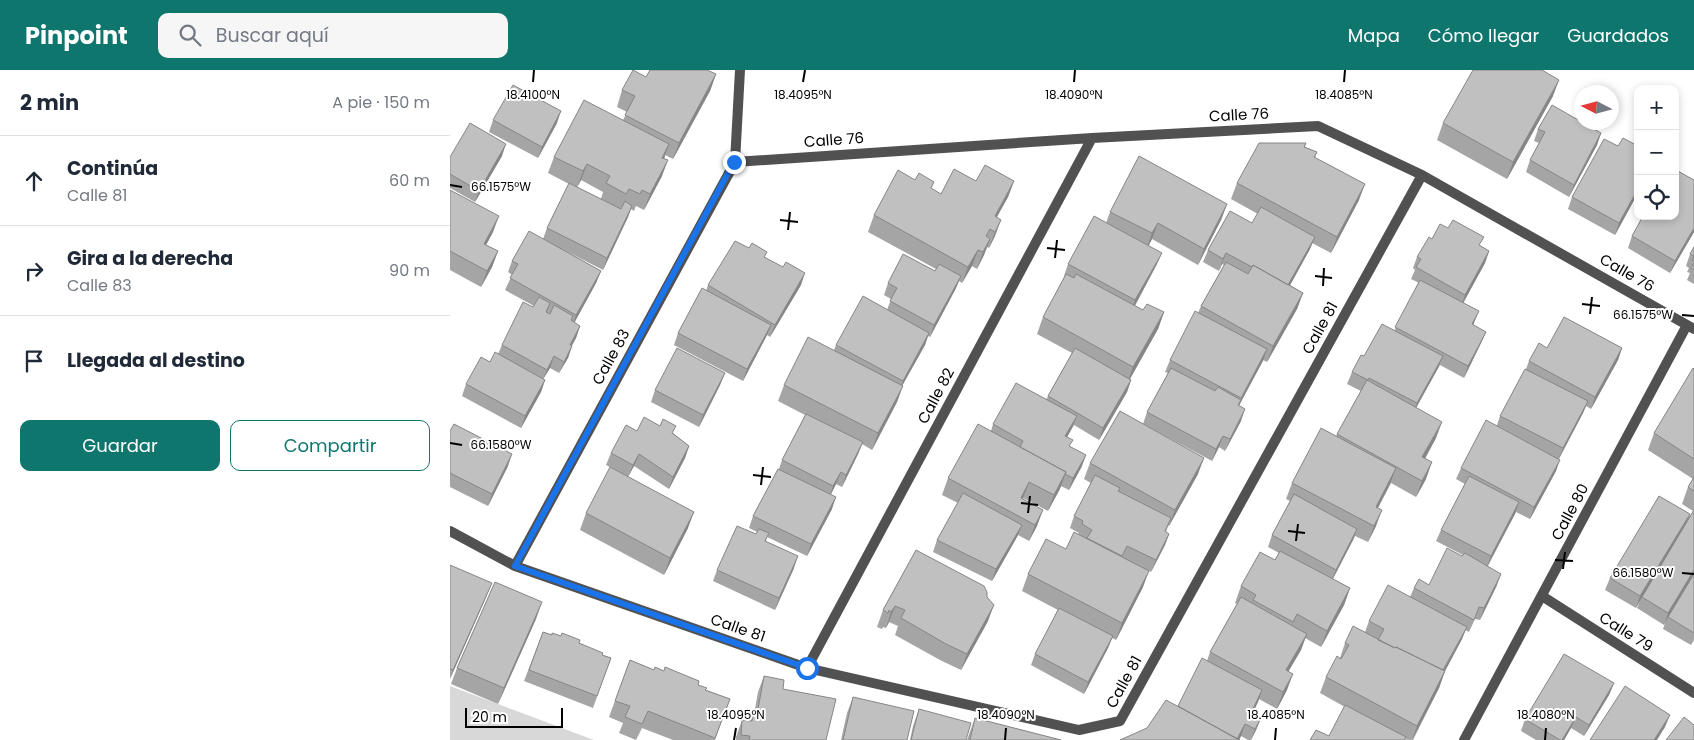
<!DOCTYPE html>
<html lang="es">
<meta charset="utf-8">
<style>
body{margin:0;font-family:Poppins,sans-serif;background:#f6f6f7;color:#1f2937}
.controls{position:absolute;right:15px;top:15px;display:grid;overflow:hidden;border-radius:10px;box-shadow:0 2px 8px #0003}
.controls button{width:45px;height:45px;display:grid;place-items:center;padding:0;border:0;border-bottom:1px solid #e0e1e3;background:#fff;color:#1f2937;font:25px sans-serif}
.compass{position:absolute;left:1124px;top:15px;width:45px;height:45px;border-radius:50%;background:#fff;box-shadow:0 2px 8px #0003;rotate:276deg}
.scale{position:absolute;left:15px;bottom:12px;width:98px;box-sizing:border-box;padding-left:5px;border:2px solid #000;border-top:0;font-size:14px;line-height:18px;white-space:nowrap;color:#000;-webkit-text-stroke:4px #fff;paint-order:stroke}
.stop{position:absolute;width:15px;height:15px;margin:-11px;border:4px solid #1a73e8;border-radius:50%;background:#fff}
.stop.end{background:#1a73e8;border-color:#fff;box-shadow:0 1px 5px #0008}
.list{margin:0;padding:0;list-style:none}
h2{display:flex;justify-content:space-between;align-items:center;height:65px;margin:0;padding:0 20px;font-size:21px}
h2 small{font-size:16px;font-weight:400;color:#747a83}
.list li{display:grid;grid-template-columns:32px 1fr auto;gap:15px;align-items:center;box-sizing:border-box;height:90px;padding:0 20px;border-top:1px solid #e0e1e3}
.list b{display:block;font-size:19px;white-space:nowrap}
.list p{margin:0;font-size:16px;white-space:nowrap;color:#747a83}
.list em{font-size:16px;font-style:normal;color:#747a83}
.actions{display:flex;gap:10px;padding:15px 20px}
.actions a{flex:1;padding:11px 0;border:1px solid #0f766e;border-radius:10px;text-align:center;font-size:18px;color:#0f766e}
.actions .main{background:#0f766e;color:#fff}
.icon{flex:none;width:28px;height:28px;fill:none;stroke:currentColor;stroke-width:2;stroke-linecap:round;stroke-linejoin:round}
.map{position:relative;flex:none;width:1244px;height:670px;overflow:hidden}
header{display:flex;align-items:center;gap:30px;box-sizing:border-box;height:70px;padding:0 25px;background:#0f766e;color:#fff}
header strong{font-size:24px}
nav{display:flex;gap:28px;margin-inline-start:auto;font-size:18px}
.search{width:350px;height:45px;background:#f6f6f7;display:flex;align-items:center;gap:12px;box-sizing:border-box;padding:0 18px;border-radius:10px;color:#747a83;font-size:19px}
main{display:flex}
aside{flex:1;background:#fff}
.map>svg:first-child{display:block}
.green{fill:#d8d8d8}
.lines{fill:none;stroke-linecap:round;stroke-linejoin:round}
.minor{stroke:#515151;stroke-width:10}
.wall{fill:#a5a5a5;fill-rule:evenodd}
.shaded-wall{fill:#868686}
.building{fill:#c0c0c0;stroke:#868686}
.route{stroke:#1a73e8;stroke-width:6}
.ticks{fill:none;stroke:#000;stroke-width:2}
.labels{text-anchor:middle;stroke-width:4;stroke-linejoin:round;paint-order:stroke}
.street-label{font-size:15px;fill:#000;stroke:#fff}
.ticks-label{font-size:12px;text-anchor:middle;fill:#000;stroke:#fff;stroke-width:4;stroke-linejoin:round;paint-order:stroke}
</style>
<header>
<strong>Pinpoint</strong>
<div class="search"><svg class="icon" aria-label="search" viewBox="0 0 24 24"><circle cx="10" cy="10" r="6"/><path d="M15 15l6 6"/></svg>Buscar aquí</div>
<nav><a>Mapa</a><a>Cómo llegar</a><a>Guardados</a></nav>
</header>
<main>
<aside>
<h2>2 min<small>A pie · 150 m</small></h2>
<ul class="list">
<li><svg class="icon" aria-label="ahead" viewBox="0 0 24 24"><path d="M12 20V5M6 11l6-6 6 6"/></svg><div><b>Continúa</b><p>Calle 81</p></div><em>60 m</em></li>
<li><svg class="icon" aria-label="right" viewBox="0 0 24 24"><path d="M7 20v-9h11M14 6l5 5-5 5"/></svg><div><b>Gira a la derecha</b><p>Calle 83</p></div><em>90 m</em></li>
<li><svg class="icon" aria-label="arrive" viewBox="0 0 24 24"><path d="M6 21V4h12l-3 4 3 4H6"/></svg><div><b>Llegada al destino</b></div></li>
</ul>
<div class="actions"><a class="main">Guardar</a><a>Compartir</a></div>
</aside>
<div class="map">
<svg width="1244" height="670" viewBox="0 0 1244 670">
<rect width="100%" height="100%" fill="#fff"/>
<path class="green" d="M0,616L144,670H0Z"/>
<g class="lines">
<path class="minor" d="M285,92L642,68L868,56L972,105L1244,259
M0,461L65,496L357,598L629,660L670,651L972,105
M65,496L285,92L290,0
M1092,526L1244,623
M357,598L642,68
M1014,670L1237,255"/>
</g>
<path class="wall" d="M266,4L260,21L223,89L215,85L212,106L194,140L186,136L184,141L181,139L178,147L153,200L110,178L151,201L146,213L124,253L130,256L126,268L122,276L118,288L109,303L100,298L93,309L95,310L91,322L71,358L12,326L16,314L48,284L52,275L84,236L55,220L62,205L58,202L62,191L93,169L97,158L119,114L98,103L104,87L173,50L177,42L167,37L172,20L196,7ZM131,110L153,122L151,129L127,117Z
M1103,26L1057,109L987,70L993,53Z
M43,50L107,53L88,88L39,62Z
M1088,59L1151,63L1147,75L1119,127L1076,102L1080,90L1089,73L1084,71Z
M856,73L855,77L867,82L865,88L909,130L881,183L862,173L860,179L840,215L853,223L847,239L817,292L813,290L789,336L791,351L775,381L769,377L762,391L693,354L697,342L718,303L715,302L720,290L748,243L751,236L774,195L772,194L769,201L753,192L758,180L802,153L808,144L781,129L787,113Z
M1168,76H1188V123L1165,165L1118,139L1122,127Z
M52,86L25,132L0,118V87Z
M526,111H564L558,127L547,147L545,166L539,178L537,177L534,185L527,199L522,196L512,213L509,211L506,218L480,267L478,266L475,275L452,316L447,332L422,380L412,374L408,384L392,417L386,414L381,424L382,439L357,486L317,467L316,471L344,498L325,540L263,511L267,500L306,464L307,462L299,458L303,446L329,399L332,390L355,345L328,331L334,315L384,280L386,275L437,240L441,229L434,225L438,213L485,201L486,199L418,162L424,145L482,119L491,124Z
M0,120L43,162L36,175L48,181L42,197L31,217L0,200Z
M777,134L771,150L748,195L702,169L699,175L707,194L685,236L693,240L714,242L708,259L680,309L681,310L677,322L649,370L624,355L617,367L620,376L632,396L619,420L611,416L598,441L573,428L587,456L579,471L568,465L542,511L483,482L487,470L508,433L492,425L498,408L541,361L543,354L596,330L598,326L622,283L587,264L593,247L615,206H614L618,194L656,153L660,142Z
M1244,162L1220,203L1178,178L1182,166Z
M982,169L1031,176L1039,181L1035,193L1013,233L1024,253L1023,255L1036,262L1031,273L1014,308L990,295L966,338L986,368L975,389L976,409L966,427L941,413L928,438L926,456L918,472L905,466L883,509L900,518L894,535L871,577L855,568L851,580L838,601L837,620L827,639L809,629L802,644L811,648L806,660L801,670H798L791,666L789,670L697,658L728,636L757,591L760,582L787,534L785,533L791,516L825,490L829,483L818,477L822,465L840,431L836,429L842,413L886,366L911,321L897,314L902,302L914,286L944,261L969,213L961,209L965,200L963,198L967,187Z
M1244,177V214L1237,210L1240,203L1237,202L1239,198L1236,196L1240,184Z
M315,187L351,215L320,267L317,265L293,311L224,275L228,263L256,221L258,215Z
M1097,278H1172L1168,290L1141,339L1136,336L1133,343L1109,389L1106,401L1080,449L1066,442L1038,496L1047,515L1030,550L1025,549L1019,562L1015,560L1012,569L995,601L989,618L963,670L879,666L895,637L870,623L876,607L890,588L895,573L915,562L919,551L960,527L964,518L979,515L1013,485L986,471L991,460L1015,414L1006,409L1011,398L1047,355L1050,346L1076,299L1079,291Z
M1244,299V570L1241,575L1213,559L1216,550L1214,555L1187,538L1190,531L1186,538L1155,520L1160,508L1237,451L1243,441L1232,434L1238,417L1243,409L1198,380L1204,363Z
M275,303L270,315L249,357L201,332L205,320Z
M0,361L58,396L38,436L0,417Z
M223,363L239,376L235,388L219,419L184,396L178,407L156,395L161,383Z
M640,393L748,404L719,456H718L716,462L719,464L715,475L701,502L695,499L693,517L666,570L662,568L658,578L634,624L581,595L585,584L608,540L572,521L578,504L616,479L628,464L629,463L620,458L624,446L641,413L634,409Z
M136,443L238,458L214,505L130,460Z
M466,480L538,551L511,600L490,590L445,565L448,556L439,552L436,558L433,557L432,559L427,557L433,540Z
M0,495L37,525L0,609Z
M86,549L48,634L1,614L7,598Z
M93,562L102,565L129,573L152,585L161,588L143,638L74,611Z
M180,590L204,600L248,615L256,620L280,629L265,670H223L192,658L186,670L169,663L173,653L159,647Z
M314,606L333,619L376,670H286V667L292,650L300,651L304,639H305L308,622Z
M1164,613L1159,625L1134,666L1121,658L1114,670H1086L1071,661L1075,649Z
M403,627L457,670H391L397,643Z
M469,639L516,670H460L463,656Z
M525,648L611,670H517Z"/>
<path class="shaded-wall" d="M266,4L260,21L223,89L229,73Z
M1109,10L1103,26L1057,109L1063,92Z
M111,41L107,53L88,88L92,77Z
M1151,63L1147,75L1119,127L1124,115Z
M56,74L52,86L25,132L29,121Z
M219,74L213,91L212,88Z
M218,90L212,106L194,140L200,124Z
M137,94L131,110L127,118L133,101Z
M564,111L558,127L540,159L545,146Z
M915,114L909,130L881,183L887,167Z
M1188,119V123L1165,165L1169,153Z
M777,134L771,150L748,195L754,179Z
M182,136L178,147L153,200L157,188Z
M49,146L43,162L28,190L34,174Z
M551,150L545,166L539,178L545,162Z
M708,153L702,169L696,180L702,163Z
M1244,158V162L1220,203L1225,191Z
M865,167L860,179L833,228L837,216Z
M540,169L534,185L527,199L533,182Z
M528,180L522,196L512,213L518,197Z
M48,181L42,197L31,217L37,201Z
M1039,181L1035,193L1011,237L1015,225Z
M712,183L707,194L681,242L685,230Z
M776,183L772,194L769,201L773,189Z
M151,201L146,213L122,257L126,245Z
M355,203L351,215L320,267L325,255Z
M511,206L506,218L480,267L484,255Z
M853,223L847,239L817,292L823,276Z
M1029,241L1024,253L1018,266L1022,254Z
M714,242L708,259L677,314L683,297Z
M321,255L316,267L293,311L297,299Z
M130,256L126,268L115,286L120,275Z
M1036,262L1031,273L1014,308L1018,296Z
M479,263L475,275L448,323L453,311Z
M122,276L118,288L109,303L114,292Z
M1172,278L1168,290L1141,339L1145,327Z
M817,279L813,291L788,337V335Z
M104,286L100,298L92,311L97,300Z
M993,286L988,298L962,345L967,333Z
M275,303L270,315L249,357L253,345Z
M95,310L91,322L71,358L75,346Z
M681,310L677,322L649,370L653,358Z
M453,316L447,332L422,380L428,363Z
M1138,331L1133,343L1108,390L1113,378Z
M795,339L791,351L775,381L780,369Z
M627,346L622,358L611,378L615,366Z
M992,352L986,368L966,404L972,387Z
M773,366L769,377L762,391L766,379Z
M413,372L408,384L392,417L396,405Z
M239,376L235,388L219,419L223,407Z
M62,384L58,396L38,436L42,424Z
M189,384L184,396L178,407L183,395Z
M636,385L632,396L619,420L623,408Z
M754,388L748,404L719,456L725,440Z
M1110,390L1106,401L1080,449L1084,437Z
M982,392L976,409L966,427L972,411Z
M946,398L940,414L920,453L926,437Z
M391,402L386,414L379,428L383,416Z
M616,402L610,419L598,441L604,425Z
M579,412L573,428L565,444L571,428Z
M386,427L382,439L357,486L361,474Z
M1069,432L1065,444L1036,498L1041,486Z
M593,440L587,456L579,471L585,455Z
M932,440L926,456L918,472L924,456Z
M244,442L238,458L214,505L220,488Z
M1240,444L1236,456L1192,527L1186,538L1190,526Z
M572,455L567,467L542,511L546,499Z
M907,459L903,470L881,512L886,500Z
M719,464L715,475L701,502L706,490Z
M348,486L344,498L325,540L329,528Z
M1244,500V504L1218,547L1214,555L1218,543Z
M699,501L693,517L666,570L672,553Z
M1051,504L1047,515L1030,550L1034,538Z
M42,513L37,525L0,609L3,600Z
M900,518L894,535L871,577L877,561Z
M92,532L86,549L48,634L54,618Z
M544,535L538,551L511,600L517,584Z
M445,536L439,552L436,558L441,542Z
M1017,557L1012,569L995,601L989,618L962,670L967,656L992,603Z
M857,564L851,580L830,616L836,600Z
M663,566L658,578L634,624L638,612Z
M843,604L837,620L827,639L833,622Z
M1164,613L1159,625L1134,666L1139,655Z
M812,620L808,632L797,655L801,643Z
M1220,645L1215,657L1207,670H1204Z
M1126,647L1121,658L1114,670H1112Z
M811,648L806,660L801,670L805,659Z
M795,654L791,666L789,670H787Z"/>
<path class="building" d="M183,0L196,7L200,0H257L266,4L229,73L175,45L185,26L172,20Z
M1023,0H1092L1109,10L1063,92L993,53Z
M63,15L111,41L92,77L43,50Z
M134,30L219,74L212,88L218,90L200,124L192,120L190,124L179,119L176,124L156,113L160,106L137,94L133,101L104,87Z
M1102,35L1151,63L1124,115L1080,90L1095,62L1088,59Z
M20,53L56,74L29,121L0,104V87Z
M1173,68L1188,76V119L1169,153L1122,127L1154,69L1168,76Z
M809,73H856L854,77L867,82L864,87L915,114L887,167L787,113Z
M689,86L777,134L754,179L708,153L702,163L660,142Z
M535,95L564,111L545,146L551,150L545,162L540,159L536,166L540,169L533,182L528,180L518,197L424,145L448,100L465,110L469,103L484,112L481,118L491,124L504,99L526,111Z
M1226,100L1244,110V158L1225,191L1182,166L1193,146H1225V102Z
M119,113L171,139L175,131L182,136L157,188L97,158Z
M0,120L49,146L34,174L48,181L37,201L0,181Z
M811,137L865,167L838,215L803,195L802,197L776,183L773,189L758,180L780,141L802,153Z
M644,146L712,183L685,230L618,194Z
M1003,150L1034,167L1029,175L1039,181L1015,225L966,197L971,189L967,187L979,167L982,169L990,154L998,158Z
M79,161L151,201L126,245L60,208L68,194L62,191Z
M285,171L299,178L302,173L317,182L314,187L333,197L336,192L355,203L325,255L258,215Z
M1244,177V191L1242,190L1244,186L1240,184Z
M453,184L485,201L489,194L511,206L484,255L440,231L447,218L438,213Z
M776,192L798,204L803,195L853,223L823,276L751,236Z
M1244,193V200L1241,198Z
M616,204L624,208L626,204L693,240L697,234L714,242L683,297L593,247Z
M970,210L1029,241L1022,254L1036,262L1018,296L945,257Z
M252,218L321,255L297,299L228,263Z
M413,226L479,263L453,311L386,275Z
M89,227L100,233L96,242L100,244L104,235L123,246L121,250L130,256L120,275L122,276L114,292L104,286L97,300L52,275L73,232L83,237Z
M745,241L817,279L791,328L720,290Z
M1114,247L1172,278L1145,327L1079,291L1089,273L1097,278Z
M932,254L993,286L967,333L919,308L918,310L902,302L911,285L914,286Z
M358,267L453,316L428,363L334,315Z
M227,278L275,303L253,345L205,320Z
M625,278L681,310L653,358L598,326Z
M45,282L95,310L75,346L16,314L31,287L40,292Z
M721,298L765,321L768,317L791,330L788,335L795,339L780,369L773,366L766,379L697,342Z
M1243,298L1244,299V389L1204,363Z
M1075,299L1138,331L1113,378L1050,346Z
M917,310L992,352L972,387L982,392L972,411L887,364Z
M566,313L627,346L615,366L623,370L619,376L636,385L623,408L615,404L616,402L570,377L573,371L543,354Z
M670,341L754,388L725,440L640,393Z
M356,344L413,372L396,405L391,402L383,416L332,390Z
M194,347L210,356L213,349L226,356L222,363L239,376L223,407L189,384L183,395L161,383L176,355L187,361Z
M1036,350L1110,390L1084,437L1011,398Z
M4,354L62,384L42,424L0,403V361Z
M528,354L616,402L604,425L579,412L571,428L593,440L585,455L498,408Z
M871,358L946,398L926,437L932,440L924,456L842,413Z
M160,397L244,442L220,488L136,443Z
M328,399L386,427L361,474L303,446Z
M645,405L670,418L668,421L721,448L715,461L719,464L706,490L677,476L672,486L637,468L642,460L632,454L633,451L624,446Z
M1019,406L1069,432L1041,486L991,460Z
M1244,407V421L1238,417Z
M513,423L572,455L546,499L487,470Z
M844,424L907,459L886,500L822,465Z
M1209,426L1240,444L1190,526L1160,508Z
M1244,440V500L1218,543L1192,527Z
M287,456L306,464L309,459L319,463L315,471L348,486L329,528L267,500Z
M624,462L699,501L672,553L578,504L596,469L616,479Z
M997,478L1012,486L1015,483L1051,504L1034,538L1029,537L1024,550L964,518L969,509L979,515Z
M466,480L534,516L537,522V527L544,535L517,584L496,574L451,548L455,540L445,536L441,542L439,540L438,543L433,540Z
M830,481L900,518L877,561L847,544L843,552L803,530L806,525L791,516L810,482L825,490Z
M0,495L42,513L3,600L0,599Z
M1244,504V563L1218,547Z
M45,512L92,532L54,618L7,598Z
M938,515L1017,557L993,600L946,577L945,578L928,570L934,559L919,551Z
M791,527L857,564L836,600L843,604L833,622L760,582Z
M609,538L663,566L638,612L585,584Z
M903,556L945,578L946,577L995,601L967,656L876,607L887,586L891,589L899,575L895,573Z
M93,562L102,565V563L111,566L112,563L130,570L129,573L153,583L152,585L161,588L147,626L79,600Z
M1114,584L1164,613L1139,655L1126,647L1112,670H1110L1075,649Z
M752,588L812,620L801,643L811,648L805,659L795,654L787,669L728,636Z
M180,590L204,600L205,597L214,601L215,597L249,611L248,615L257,618L255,620L280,629L265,668L198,641L192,654L175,647L180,636L165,631Z
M314,606L334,610L333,619L386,629L376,670H299L300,666L291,665L292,650L302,651L304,639H308Z
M1175,616L1220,645L1204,670H1140Z
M403,627L464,641L457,670H393Z
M716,630L790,670H670L697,658Z
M895,635L956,667L954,670H860L866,660L879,666Z
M469,639L521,653L516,670H461Z
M1234,647L1244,655V670H1216Z
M525,648L611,670H520Z"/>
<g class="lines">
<path class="route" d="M284,92L65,496L357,598"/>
</g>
<path class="ticks" d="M83,12L84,0M353,12L355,0M624,12L625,0M894,12L895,0M0,115L12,117M330,150L348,152M338,160L340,142M597,178L615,180M605,188L607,170M865,206L882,208M873,216L874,198M1132,234L1150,236M1140,244L1142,227M1232,245L1244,246M0,373L12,375M303,405L321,407M311,415L313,397M571,433L588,435M578,443L580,426M838,461L855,463M846,471L848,454M1105,490L1123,491M1113,499L1115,482M1232,503L1244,504M284,670L286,658M555,670L556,658M825,670L826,658M1095,670L1096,658"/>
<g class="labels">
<g class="street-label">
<text transform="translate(789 45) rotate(-3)" y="5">Calle 76</text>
<text transform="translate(384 70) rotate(-4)" y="5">Calle 76</text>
<text transform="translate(1177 203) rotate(30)" y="5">Calle 76</text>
<text transform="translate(870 258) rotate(-61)" y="5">Calle 81</text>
<text transform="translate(161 287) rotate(-61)" y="5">Calle 83</text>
<text transform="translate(486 326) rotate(-62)" y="5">Calle 82</text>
<text transform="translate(1120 442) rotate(-62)" y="5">Calle 80</text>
<text transform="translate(288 558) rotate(19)" y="5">Calle 81</text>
<text transform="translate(1176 562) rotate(32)" y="5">Calle 79</text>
<text transform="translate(674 612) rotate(-61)" y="5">Calle 81</text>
</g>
</g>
<g class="ticks-label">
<text x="83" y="29">18.4100°N</text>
<text x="353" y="29">18.4095°N</text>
<text x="624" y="29">18.4090°N</text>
<text x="894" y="29">18.4085°N</text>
<text x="51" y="121">66.1575°W</text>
<text x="1193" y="249">66.1575°W</text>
<text x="51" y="379">66.1580°W</text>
<text x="1193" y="507">66.1580°W</text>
<text x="286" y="649">18.4095°N</text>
<text x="556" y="649">18.4090°N</text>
<text x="826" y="649">18.4085°N</text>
<text x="1096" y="649">18.4080°N</text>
</g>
</svg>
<div class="controls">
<button>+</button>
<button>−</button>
<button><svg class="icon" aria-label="locate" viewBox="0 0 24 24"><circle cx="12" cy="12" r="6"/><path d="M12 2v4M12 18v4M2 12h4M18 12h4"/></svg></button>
</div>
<svg class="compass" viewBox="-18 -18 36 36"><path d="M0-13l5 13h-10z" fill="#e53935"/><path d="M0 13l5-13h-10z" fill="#747a83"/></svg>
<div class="scale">20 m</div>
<div class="stop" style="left:357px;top:598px"></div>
<div class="stop end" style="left:284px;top:92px"></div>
</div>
</main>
